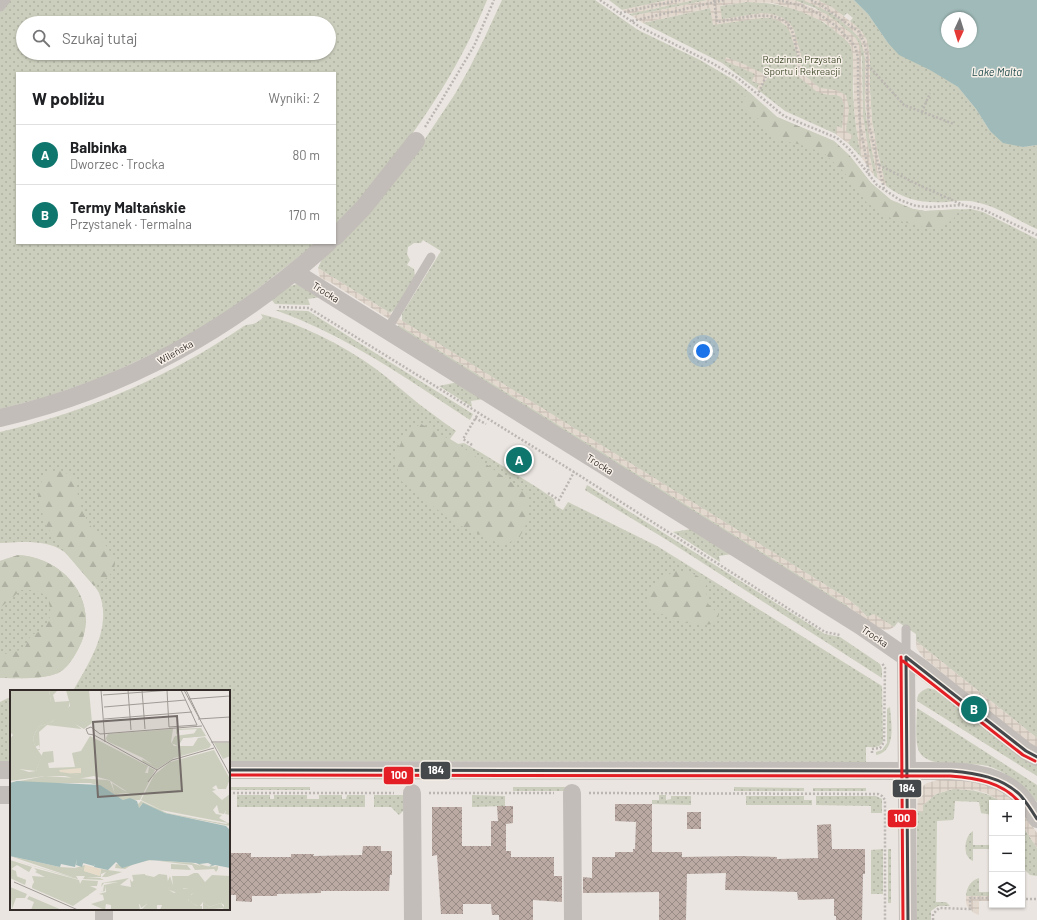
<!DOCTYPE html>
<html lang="pl">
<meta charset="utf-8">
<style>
body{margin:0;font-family:Barlow,sans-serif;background:#f6f6f6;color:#202124}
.controls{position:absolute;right:12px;bottom:12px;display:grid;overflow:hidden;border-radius:0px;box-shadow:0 1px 3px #0004}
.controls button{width:36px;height:36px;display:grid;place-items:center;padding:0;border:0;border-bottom:1px solid #e0e0e0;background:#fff;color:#202124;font:20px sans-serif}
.compass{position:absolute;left:941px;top:12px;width:36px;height:36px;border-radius:50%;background:#fff;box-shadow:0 1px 3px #0004;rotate:184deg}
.you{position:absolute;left:703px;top:351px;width:14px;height:14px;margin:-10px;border:3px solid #fff;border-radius:50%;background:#1a73e8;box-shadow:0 0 0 6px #1a73e833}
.badge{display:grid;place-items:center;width:26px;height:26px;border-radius:50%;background:#0f766e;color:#fff;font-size:13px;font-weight:700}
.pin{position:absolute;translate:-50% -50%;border:2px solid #fff;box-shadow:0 1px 4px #0006}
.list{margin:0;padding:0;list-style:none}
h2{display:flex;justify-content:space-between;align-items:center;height:52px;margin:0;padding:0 16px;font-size:17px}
h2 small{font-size:13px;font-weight:400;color:#757577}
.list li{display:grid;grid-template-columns:26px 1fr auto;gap:12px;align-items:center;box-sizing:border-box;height:60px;padding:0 16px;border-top:1px solid #e0e0e0}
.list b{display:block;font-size:15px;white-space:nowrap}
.list p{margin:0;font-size:13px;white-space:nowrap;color:#757577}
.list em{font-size:13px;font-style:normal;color:#757577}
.icon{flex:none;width:22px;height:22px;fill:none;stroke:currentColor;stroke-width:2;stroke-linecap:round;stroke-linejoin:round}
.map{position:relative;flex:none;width:1037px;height:920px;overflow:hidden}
.search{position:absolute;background:#fff;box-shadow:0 1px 3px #0004;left:16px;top:16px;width:320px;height:44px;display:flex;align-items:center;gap:10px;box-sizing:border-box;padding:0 14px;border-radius:22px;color:#757577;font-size:15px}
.panel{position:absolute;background:#fff;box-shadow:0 1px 3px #0004;left:16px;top:72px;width:320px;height:172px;border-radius:0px}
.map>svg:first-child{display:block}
.green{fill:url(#green-dots);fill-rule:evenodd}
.forest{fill:url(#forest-firs)}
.plaza{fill:url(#plaza-grid)}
.water{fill:#9fbab8;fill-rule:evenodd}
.building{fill:url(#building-cross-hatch)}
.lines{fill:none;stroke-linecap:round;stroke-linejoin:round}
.path{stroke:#bbb6b2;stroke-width:2.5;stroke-dasharray:2 2;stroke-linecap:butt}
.service{stroke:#c3bdb9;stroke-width:9}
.minor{stroke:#c3bdb9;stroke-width:18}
.bus-1-casing{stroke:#f6efe8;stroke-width:6}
.bus-2-casing{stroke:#f6efe8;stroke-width:6}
.bus-1{stroke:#45484a;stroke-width:3}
.bus-2{stroke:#e31e24;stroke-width:3}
.labels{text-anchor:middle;stroke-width:3;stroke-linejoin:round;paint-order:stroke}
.park-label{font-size:10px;fill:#444e2f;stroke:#f6efe8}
.street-label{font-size:10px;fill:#332b28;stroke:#f6efe8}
.water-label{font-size:11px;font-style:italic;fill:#234e4f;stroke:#f6efe8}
.inset-road{fill:none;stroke:#a19b96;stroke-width:1}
.view{fill:#736c68;fill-opacity:0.15;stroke:#736c68;stroke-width:2}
.inset-edge{fill:none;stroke:#332b28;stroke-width:2}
.line-badge{stroke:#f6efe8;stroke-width:1.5}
.badge-label{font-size:11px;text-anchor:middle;font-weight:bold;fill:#fff}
</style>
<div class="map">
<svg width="1037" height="920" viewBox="0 0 1037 920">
<defs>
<pattern id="green-dots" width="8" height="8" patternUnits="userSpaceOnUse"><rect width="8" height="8" fill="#cbcebc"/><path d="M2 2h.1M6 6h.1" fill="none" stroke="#afb1a2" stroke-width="1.8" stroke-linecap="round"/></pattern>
<pattern id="forest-firs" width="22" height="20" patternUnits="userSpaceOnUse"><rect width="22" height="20" fill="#cbcebc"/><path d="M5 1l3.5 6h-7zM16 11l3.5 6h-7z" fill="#afb1a2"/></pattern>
<pattern id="plaza-grid" width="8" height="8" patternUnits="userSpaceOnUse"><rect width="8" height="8" fill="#e3d8ce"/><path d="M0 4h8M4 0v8" fill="none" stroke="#c3bab1"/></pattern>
<pattern id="building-cross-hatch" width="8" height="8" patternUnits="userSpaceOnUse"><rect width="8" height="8" fill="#bbaaa4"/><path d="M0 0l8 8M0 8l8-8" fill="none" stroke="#998b86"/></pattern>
</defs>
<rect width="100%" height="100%" fill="#eae5e0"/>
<path class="green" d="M0,0H487C463,60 427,117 387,167C371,188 352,207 335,227V73H17V243H316L287,266L239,303L186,338L103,377L46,397L0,409ZM23,23H329V53H23Z
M502,0H595L638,30L700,60L734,80L749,92L777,117L834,141L850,156L871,183L891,200L913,209L925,211L971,209L983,212L1037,239V738L916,641V634L898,622L894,627L874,615L867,617L859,608L848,599L402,321V314L441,251L423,240L421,243H414L408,247L407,254L410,260L407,265L414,269L415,276L396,309L390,313L318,268L322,259L421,145L455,94L470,67L484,39Z
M609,0H668L622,10Z
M694,0H708L632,16L629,14Z
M794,0C797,0 800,0 803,0C820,3 855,27 862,43C868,60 864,85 865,104C867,129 873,154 878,179L874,176L866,136L863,117L862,57L836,21L815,8Z
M818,0H854L868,14L888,43L958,87L976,109L990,131L1023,147L1037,145V229C1017,220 997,206 975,202C966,200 956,201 947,202C922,203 907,201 886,186L878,154L872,121L870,89L869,49L862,32L850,21L853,18L847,13L844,16Z
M746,2C780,2 813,11 839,34C843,38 849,41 851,47C856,59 852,79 853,92C854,115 857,137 862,158L848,143L836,134L785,111L757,89L722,63L643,23L715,7Z
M297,284L321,297L308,299L310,305L275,304L271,299L288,287Z
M275,310L308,311L473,414L470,420C407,379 346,335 275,310Z
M261,314C302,324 341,344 376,369C391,380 404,392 419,404C431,413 443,422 456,431L450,439L458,444L464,443L480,452L538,488L554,499L556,506L563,510L568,502L657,546L882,686L883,740C881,749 873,747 866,747V762L229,761V691H73C89,663 113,627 99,593C95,585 87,578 82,572C76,565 70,556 63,551C46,539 20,542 0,543V432C87,412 171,376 244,326C248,324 249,325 253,324C257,323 260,320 263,318Z
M399,325L845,604L855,612L397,328Z
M458,382L484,399L471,401L472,407L439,386Z
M587,485L825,634L840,637L880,664L882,669V678L667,540L585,490Z
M692,529L732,554L719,556L720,562L673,532Z
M18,555C68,558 104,607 76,653C72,660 66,669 58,673C41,680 18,678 0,678V561Z
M928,688L936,690L1037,766V776L917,701C917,694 921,691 928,688Z
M8,698H11V761H0V702Z
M890,707C891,723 897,751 876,755V752L882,750L887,743V709Z
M917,708L1037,785V802C1023,786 1009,773 988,766C969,761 932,770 920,753C914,744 917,719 917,708Z
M229,787H310V790H229Z
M513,787H567V791H513Z
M734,787L804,788V791H734Z
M813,788H866V791H813Z
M953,789C972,789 987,792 1004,803H992V815L981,813L979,802L955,801L954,817L953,820L937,821L936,902H946L950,906H938L931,911V920H917V812H922L923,805L936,794Z
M237,795H270V799H274V795H307V799H319V795H342V799H346L347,795H365V807H237Z
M374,795H404L408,806L399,815L391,807H374Z
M472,795L505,796V806L472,807Z
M659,795H666V800L671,799V796H691V805L652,804V800H659Z
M746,796H804V800H812V805H746Z
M816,796H876L882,799V813H871V806L816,805Z
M1022,825L1037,848V876L1030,875L1022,867Z
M973,831V845H992V849H973V861C962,857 964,836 973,831Z
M883,849V894H871V850Z
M888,849H891V903H888Z
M979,878V892H992V896H966C967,887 970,881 979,878Z"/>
<path class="forest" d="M749,92L777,117L834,141L850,156L871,183L891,200L913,209L925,211L959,209L953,220L939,227H923L892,219L867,203L844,172L824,153L798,144L775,139L765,131L759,119L744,112C742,103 741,99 749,92Z
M421,424L458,444L529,495V519L518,540L502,545L453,522L400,480L395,456L406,432Z
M58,469L75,478C77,493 80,507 87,520C93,533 115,551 115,564C114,575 102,581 94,586L64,551L45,524L38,496L43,476Z
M18,555C68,558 104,607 76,653C72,660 66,669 58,673C41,680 18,678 0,677V653L5,654L24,649L31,635L44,630L51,615L48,597L36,590H21L0,608V561Z
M676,570C692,573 701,574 708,588C704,604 708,604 719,614L717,623C693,629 670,618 649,608L647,596L657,582Z"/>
<path class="plaza" d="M668,0H694L629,14L622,10Z
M708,0H794L826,14L836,21L854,36L859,43L861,50L863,117L866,136L874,176L862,158L858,141L854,108L853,57L851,46L847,41L824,22L797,10L773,3L746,2L720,6L722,19L762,13L772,14L781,17L789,22L794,30L801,54L802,73L820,88L836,90L846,95L849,109L846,131L853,136L848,143L836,134L837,126L842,128L844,105L841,97L836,95H828L817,92L799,77L794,75L769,76L759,90L757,89L759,84L752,81L755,74L725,61L726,57L746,65L764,74L770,71L796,70L798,59L790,32L786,26L779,21L771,18H763L713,25L710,8L643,23L632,16Z
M803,0H818L832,7L855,25L862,32L867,40L870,57V89L872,121L878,154L886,186L878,179L868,132L865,102V57L861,41L856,34L838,18L827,11Z
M318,268L848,599L859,608L867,617L874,614L894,627L888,630L878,629L845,604L330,282L320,278Z
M916,641L1037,738V748L1027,742L923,657L917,649Z
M960,780L980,782L1005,793L1016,803H1004L986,793L975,790L953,789L936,794L923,805V812H917L918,796L923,786L927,783L938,780Z
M1022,811L1037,833V848L1022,825Z
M966,896H992V901H979V915L974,913L967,906L966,902Z"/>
<path class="water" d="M854,0H1037V145L1023,147L1003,143L990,131L976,109L958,87L930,70L899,55L888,43L868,14ZM947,18H971V42H947Z"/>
<path class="building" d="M615,804H652V852H682V857L741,856L777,857V859L818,858L817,825L831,824L832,849H865V874H863L862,920H836V916H834V899L798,900L797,892L725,890L726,873L687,874L686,920H659V892L583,893V877L592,878V857H615V852H633V849H635L636,822L615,821Z
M497,806H513V823L506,824V851H511V857H554V876H562V902L533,900V920H499V915H492L491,904H463V914H441L437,855L432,856V807H462V846H491V821H498Z
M687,812H701V829H687Z
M363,846H381V851H392V875H390L389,891H321V893L277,894V896H252V902L236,901V895H229V853H251V857H291V854H314L313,856L362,855Z"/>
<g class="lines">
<path class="path" d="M600,0L640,27L712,63L739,79L784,116L837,138L850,150L877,185L900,200L916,206L931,207L962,205L982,209L1037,235
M714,0L717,22C737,19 771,9 787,23C792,28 794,36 795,43C798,54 801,62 798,73L767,74L758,94
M778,0L802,6L819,14L836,26L855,46L858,57V92L860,125L869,174
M811,0L821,5L859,32L865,44L867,57V93L869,125L884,189
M620,13L680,0
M632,21L724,0
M868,65L904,105L954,124
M922,112L930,93
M425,127L440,103L474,46L494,0
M879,165L921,186L963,205
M279,307L309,308L574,472L825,632L840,635
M475,418L486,424
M472,445L463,439L478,414
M548,493L559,500L574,472
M872,753V749L880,748L884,742L885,668L882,663
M229,793H394
M429,793H554
M589,793L878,794L882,796L885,800V920
M1022,899H1037
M933,920V914L939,908L970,909V898H992"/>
<path class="service" d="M0,7L6,0
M387,330L431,257
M906,657V629"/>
<path class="minor" d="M335,237L364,207L416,141
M294,272L861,626L923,669L1026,751L1037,757
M0,418C126,389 232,329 328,243
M906,657L908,920
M0,770H11
M229,770L907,771C943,772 990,766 1019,794C1026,801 1031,810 1037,819
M412,793L413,920
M572,793L573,920
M0,795H11
M104,920V909"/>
<defs>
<path id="bus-1" d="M906,657L908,920
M906,657L1026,751L1037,757
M229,770L951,771C975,773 1003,777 1021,796C1027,803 1032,811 1037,819"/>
<path id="bus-2" d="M901,657L903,920
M903,661L1023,755L1035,761
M229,775L950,776C976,778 1003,782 1020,803"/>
</defs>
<use href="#bus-1" class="bus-1-casing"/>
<use href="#bus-2" class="bus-2-casing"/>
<use href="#bus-1" class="bus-1"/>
<use href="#bus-2" class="bus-2"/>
</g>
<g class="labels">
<g class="park-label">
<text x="802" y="63">Rodzinna Przystań<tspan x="802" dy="12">Sportu i Rekreacji</tspan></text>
</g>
<g class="street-label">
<text transform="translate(326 292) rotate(32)" y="4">Trocka</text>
<text transform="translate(175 352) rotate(-29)" y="4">Wileńska</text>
<text transform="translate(600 464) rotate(32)" y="4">Trocka</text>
<text transform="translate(875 636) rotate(34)" y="4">Trocka</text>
</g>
<g class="water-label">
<text x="997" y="76">Lake Malta</text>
</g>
</g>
<g transform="translate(10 690)">
<rect width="220" height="220" fill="#eae5e0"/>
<path d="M39,0L47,1L43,5L45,12L59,11L56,0H79L82,33L74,39L65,34L72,39L37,35L29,42L30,60H29L26,59H30L29,55L25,57L23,48L26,41L30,36L42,32L60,16V12L44,13L41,12ZM191,38L196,46L173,48L168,56L162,53L164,47L183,45L187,39L169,40L166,45V39ZM163,39L161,52L164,56H183L188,48L195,47L201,55L199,58L164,68L147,79L133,72L132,69L143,75L133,68L99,52L122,65L97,51L96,48L98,44ZM80,46L138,76L135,83H138L139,77L145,80L130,110L99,90L84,86L67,89L55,86H35L0,91V76L19,82L26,81L33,62L43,61L44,72L38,73L39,78L65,77L62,63L71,61ZM204,60L220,89L216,99H208L206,95L202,98L206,100L202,101L212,110L220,104V125L215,124L216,120L214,124L209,123L207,115L203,120L206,124L212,125L209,128L218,133L151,120L131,110L144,85L160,72ZM35,86L97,90L100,91L105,104L114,106L121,103L130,110H113L91,96L80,93H0ZM102,93L113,100L120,103L105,104ZM131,111L157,123L216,134L220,132V136L155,123L132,114L129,118L127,115ZM0,166L50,177L65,178L75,175L74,181L90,186L91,179L112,182L97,187H92L96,182L91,184V187H76L90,188L94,190L73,189L75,186H66L68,189L63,188L0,169L65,188ZM0,170L22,177L19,182L7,175L1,179L6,181L7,187L16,190L15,195L0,188ZM139,170L182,173L191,176L186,173L200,177V176L205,175L201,177L208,176V179L206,182L204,179L185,180L182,175L141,170L125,173L115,179L105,178L106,174L119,175L126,172ZM161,174L177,175L181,180L161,179ZM24,178L69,190L70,194L72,190L88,191L87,196H80L87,199L63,216L22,198L24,192L22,186L35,187L25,182L27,181ZM149,184L157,185L159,200L164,203L168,201L163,195L162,186H178L173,199H179L181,205L184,203L178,210L187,216H192V220H150L152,215H147V219L149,220H131L137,214L131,185L134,188L135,185L144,187ZM119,188L110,195L121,197L120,189L122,192L125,189L132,216L129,214L130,220H101V215L96,214L95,220L81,214L94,210L93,205L89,204L96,202V196L95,201L90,202L93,201L94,195L108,192L94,193L91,197L92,193ZM0,197L17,204L15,208H6L2,219ZM20,205L19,206L52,220H21L24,212L17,209ZM193,212L199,217L211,213L214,218L193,220Z" fill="#cbcebc"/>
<path d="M0,0H39L41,12H60L58,19L49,27L40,33L30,36L26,41L23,48L25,56L32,66L26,81L9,79L0,84V49L3,45L0,42ZM187,43H193L195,46L173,48L168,56L162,53L165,46ZM204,53H220V66L213,69ZM0,175L4,176L1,179L6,186L16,190L15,194L0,187ZM184,183H188L195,192L202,185L220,186V220H213L214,215L211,213L199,217L193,212L189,217L179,211L178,208L184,203L178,206L176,201L179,199L170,198L176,187ZM160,186L163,195L170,200L168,203L159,200L157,193ZM37,187L36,193L50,198L53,196L49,192L57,194L58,188L64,190L73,198L66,196L68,200H72L79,205L62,214L22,197L23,193L29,199H41L33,194Z" fill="#cbcebc"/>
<path d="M71,78V83H60L71,85L50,82L49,80ZM75,175L91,179L90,186L74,181Z" fill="#e7dbc9"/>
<path d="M135,184L137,214L131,218L122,185Z" fill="#cbcebc"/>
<path d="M7,91L90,95L113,110L120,108L127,111L129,118L133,113L155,123L216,136L219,139L220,136V178L205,175L197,177L202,175L198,173L189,174L194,176L186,173L139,170L112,178L106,172L98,180L84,177L85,173L84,176L73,173L74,170L72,177L66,175L67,169L65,177L51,174L50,177L0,166V93Z" fill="#9fbab8"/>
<path class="inset-road" d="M91,0L95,52M118,0L121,40M132,0L135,39M157,0L159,37L187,35L171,0M174,0L220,85M176,0L190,29M93,5L162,0M178,9L220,6M94,17L176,10M94,29L182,22M188,29L220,27M201,52H220M147,80L84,45L78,44L76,39L81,37L90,44L192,36M138,92L147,80L162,70L204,58M4,192L68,220"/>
<path class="view" d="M167,26L172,101L88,107L83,32Z"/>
<rect width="220" height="220" class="inset-edge"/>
</g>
<g class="line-badge">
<rect x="420" y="761" width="31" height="19" rx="4" fill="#45484a"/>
<rect x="383" y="766" width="31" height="19" rx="4" fill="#e31e24"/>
<rect x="892" y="779" width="30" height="19" rx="4" fill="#45484a"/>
<rect x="887" y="809" width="30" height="19" rx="4" fill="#e31e24"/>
</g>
<g class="badge-label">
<text x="436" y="774">184</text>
<text x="399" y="779">100</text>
<text x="907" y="792">184</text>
<text x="902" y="822">100</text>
</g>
</svg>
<div class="controls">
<button>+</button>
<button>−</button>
<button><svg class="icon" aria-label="layers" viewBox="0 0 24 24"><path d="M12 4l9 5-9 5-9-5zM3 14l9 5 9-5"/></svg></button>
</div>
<svg class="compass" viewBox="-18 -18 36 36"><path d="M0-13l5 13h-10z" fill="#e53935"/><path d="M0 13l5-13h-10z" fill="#757577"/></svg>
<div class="you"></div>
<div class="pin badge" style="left:519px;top:460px">A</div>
<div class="pin badge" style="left:974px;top:709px">B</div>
<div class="search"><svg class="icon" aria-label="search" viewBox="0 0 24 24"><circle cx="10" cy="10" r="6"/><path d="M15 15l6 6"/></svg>Szukaj tutaj</div>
<section class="panel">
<h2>W pobliżu<small>Wyniki: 2</small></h2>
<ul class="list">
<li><span class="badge">A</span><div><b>Balbinka</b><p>Dworzec · Trocka</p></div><em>80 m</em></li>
<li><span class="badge">B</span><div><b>Termy Maltańskie</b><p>Przystanek · Termalna</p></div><em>170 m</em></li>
</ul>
</section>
</div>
